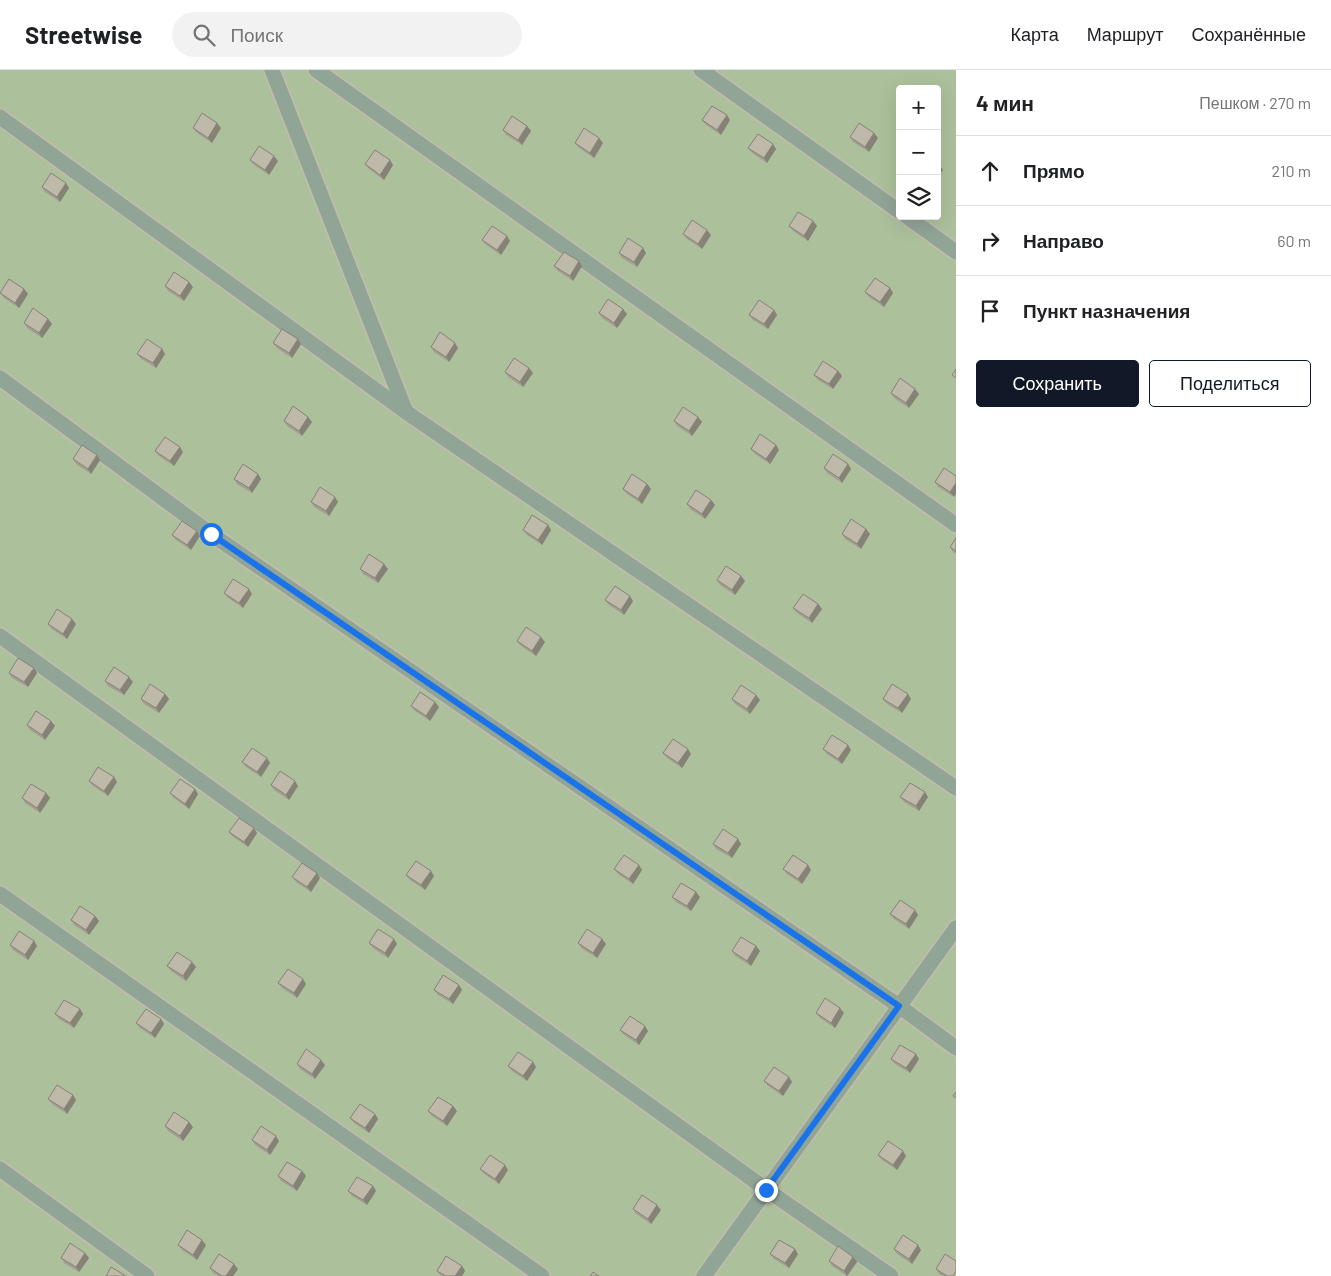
<!DOCTYPE html>
<html lang="ru">
<meta charset="utf-8">
<style>
body{margin:0;font-family:Barlow,sans-serif;background:#f2f2f2;color:#202124}
.controls{position:absolute;right:15px;top:15px;display:grid;overflow:hidden;border-radius:5px;box-shadow:0 5px 20px #0002}
.controls button{width:45px;height:45px;display:grid;place-items:center;padding:0;border:0;border-bottom:1px solid #e0e0e0;background:#fff;color:#202124;font:25px sans-serif}
.stop{position:absolute;width:15px;height:15px;margin:-11px;border:4px solid #1a73e8;border-radius:50%;background:#fff}
.stop.end{background:#1a73e8;border-color:#fff;box-shadow:0 1px 5px #0008}
.list{margin:0;padding:0;list-style:none}
h2{display:flex;justify-content:space-between;align-items:center;height:65px;margin:0;padding:0 20px;font-size:21px}
h2 small{font-size:16px;font-weight:400;color:#757577}
.list li{display:grid;grid-template-columns:32px 1fr auto;gap:15px;align-items:center;box-sizing:border-box;height:70px;padding:0 20px;border-top:1px solid #e0e0e0}
.list b{display:block;font-size:19px;white-space:nowrap}
.list em{font-size:16px;font-style:normal;color:#757577}
.actions{display:flex;gap:10px;padding:15px 20px}
.actions a{flex:1;padding:11px 0;border:1px solid #111827;border-radius:5px;text-align:center;font-size:18px;color:#111827}
.actions .main{background:#111827;color:#fff}
.icon{flex:none;width:28px;height:28px;fill:none;stroke:currentColor;stroke-width:2;stroke-linecap:round;stroke-linejoin:round}
.map{position:relative;flex:none;width:956px;height:1206px;overflow:hidden}
header{display:flex;align-items:center;gap:30px;box-sizing:border-box;height:70px;padding:0 25px;background:#fff;border-bottom:1px solid #e0e0e0}
header strong{font-size:24px}
nav{display:flex;gap:28px;margin-inline-start:auto;font-size:18px}
.search{width:350px;height:45px;background:#f2f2f2;display:flex;align-items:center;gap:12px;box-sizing:border-box;padding:0 18px;border-radius:28px;color:#757577;font-size:19px}
main{display:flex}
aside{flex:1;background:#fff}
.map>svg:first-child{display:block}
.green{fill:#adc09c;fill-rule:evenodd}
.lines{fill:none;stroke-linecap:round;stroke-linejoin:round}
.minor-casing{stroke:#c2bdad;stroke-width:18}
.minor{stroke:#91a597;stroke-width:15}
.wall{fill:#a39f90}
.shaded-wall{fill:#858276}
.building{fill:#beb9a8;stroke:#858276}
.route{stroke:#1a73e8;stroke-width:6}
</style>
<header>
<strong>Streetwise</strong>
<div class="search"><svg class="icon" aria-label="search" viewBox="0 0 24 24"><circle cx="10" cy="10" r="6"/><path d="M15 15l6 6"/></svg>Поиск</div>
<nav><a>Карта</a><a>Маршрут</a><a>Сохранённые</a></nav>
</header>
<main>
<div class="map">
<svg width="956" height="1206" viewBox="0 0 956 1206">
<rect width="100%" height="100%" fill="#e4dfcd"/>
<path class="green" d="M0,0H956V1206H0ZM900,19H937V146H900Z"/>
<g class="lines">
<defs>
<path id="minor" d="M272,0L406,342
M316,0L956,455
M701,0L900,142
M0,47L406,342L956,718
M906,146L956,182
M0,308L211,464L899,936L956,978
M0,566L767,1120L891,1206
M0,824L542,1206
M0,1099L147,1206
M704,1206L956,858"/>
</defs>
<use href="#minor" class="minor-casing"/>
<use href="#minor" class="minor"/>
</g>
<path class="wall" d="M702,50H730L721,65L706,55Z
M527,56L531,61L522,75L506,65L503,60Z
M193,58H221L212,73L197,63Z
M874,63L878,68L869,82L853,72L850,67Z
M575,73H603L594,88L579,78Z
M773,74L776,79L767,93L752,83L748,78Z
M250,90L278,91L269,105L254,95Z
M365,94L393,95L384,110L369,99Z
M42,117L69,118L60,132L45,122Z
M813,151L817,156L808,171L793,161L789,156Z
M683,164L711,165L702,179L687,169Z
M507,166L510,171L501,185L486,175L482,170Z
M643,178L646,183L637,197L622,188L619,183Z
M579,191L582,196L573,211L558,201L554,196Z
M165,216L193,217L184,231L168,221Z
M890,218L893,223L884,237L869,227L865,222Z
M24,219L28,224L19,238L4,228L0,223Z
M623,239L627,244L617,258L602,248L599,243Z
M774,240L777,245L768,259L753,250L749,245Z
M48,249L52,254L42,268L27,258L24,253Z
M273,273L301,274L292,288L277,278Z
M431,277L458,278L449,292L434,282Z
M162,279L165,284L156,298L141,289L137,284Z
M529,298L533,303L523,317L508,307L505,302Z
M838,301L842,306L833,319L818,310L814,305Z
M891,323L919,324L909,338L894,328Z
M308,347L312,352L302,366L287,356L284,351Z
M698,347L702,352L692,366L677,356L674,351Z
M776,375L779,380L770,394L755,384L751,379Z
M155,381L183,382L174,396L159,386Z
M97,385L100,390L91,404L76,394L73,389Z
M848,394L851,399L842,413L827,403L824,398Z
M944,398L954,427L938,417L935,412Z
M258,404L261,409L252,423L237,414L234,409Z
M647,414L651,419L642,434L627,424L623,419Z
M711,430L715,435L705,449L690,439L687,434Z
M311,432H338L329,446L314,437Z
M548,455L551,460L542,475L527,465L523,460Z
M197,461L200,466L191,480L176,470L172,465Z
M842,464H870L861,479L845,469Z
M956,468V484L953,482L950,477Z
M360,499H388L378,513L363,504Z
M741,506L745,511L735,525L720,515L717,510Z
M224,523L252,524L243,538L228,528Z
M605,530L633,531L624,545L609,535Z
M818,534L822,539L812,553L797,543L793,538Z
M48,554H76L67,569L52,559Z
M517,571L545,572L536,586L521,576Z
M9,603H37L28,617L12,608Z
M105,611L133,612L124,625L108,616Z
M165,624L169,629L159,643L144,634L141,629Z
M756,625L760,630L750,644L735,634L732,629Z
M883,629H911L902,643L887,634Z
M411,636L439,637L430,651L415,641Z
M51,651L55,656L45,670L30,660L27,655Z
M823,679L851,680L842,694L827,684Z
M663,683L691,684L682,698L667,688Z
M242,692L270,693L261,707L246,697Z
M114,707L117,712L108,726L93,716L89,711Z
M271,715L298,716L289,730L274,720Z
M195,719L198,724L189,739L174,728L170,723Z
M46,723L50,728L40,743L25,733L22,728Z
M900,727H928L919,741L904,732Z
M229,762L257,763L248,777L233,767Z
M713,774H741L732,788L716,779Z
M614,799L642,800L633,814L618,804Z
M783,799L811,800L802,814L787,804Z
M406,805L434,806L425,820L410,810Z
M292,807L320,808L311,822L296,812Z
M672,827H700L691,841L676,832Z
M890,844L918,845L909,859L894,849Z
M95,846L99,851L89,865L74,855L71,850Z
M394,869L397,874L388,888L373,878L369,873Z
M602,869L606,874L597,888L581,878L578,873Z
M34,871L37,876L28,890L13,880L10,875Z
M756,876L760,881L751,896L735,886L732,881Z
M192,892L196,897L186,911L171,901L167,896Z
M278,913L306,914L297,928L282,918Z
M459,915L462,920L453,934L438,925L434,920Z
M80,939L83,944L74,958L59,949L55,944Z
M816,943H844L835,958L820,948Z
M161,949L164,954L155,968L140,958L136,953Z
M620,960L648,961L639,975L624,965Z
M891,989H919L910,1003L895,994Z
M321,990L325,995L315,1009L300,999L297,994Z
M533,992L536,997L527,1011L512,1001L508,996Z
M789,1007L792,1012L783,1026L768,1016L764,1011Z
M73,1025L76,1030L67,1044L52,1034L48,1029Z
M428,1041H457L447,1056L432,1046Z
M375,1044L378,1049L369,1063L354,1053L350,1048Z
M165,1056L193,1057L183,1071L168,1061Z
M252,1070L279,1071L270,1085L255,1075Z
M878,1085L906,1086L897,1100L882,1090Z
M480,1099L508,1100L499,1114L484,1104Z
M302,1101L306,1106L297,1121L281,1111L278,1106Z
M373,1116L376,1121L367,1135L352,1126L348,1121Z
M633,1139L661,1140L651,1154L636,1144Z
M178,1175H206L197,1190L182,1180Z
M894,1179L921,1180L912,1194L897,1184Z
M85,1183L89,1188L79,1202L64,1193L61,1188Z
M770,1184H798L789,1198L774,1189Z
M853,1187L857,1192L847,1206L832,1196L829,1191Z
M462,1196L465,1201L462,1206H441L437,1201Z
M210,1198L238,1199L233,1206H218L213,1203Z
M936,1199L956,1206H943L939,1204Z"/>
<path class="shaded-wall" d="M727,45L730,50L721,65L717,60Z
M217,53L221,58L212,73L208,68Z
M527,56L531,61L522,75L518,70Z
M874,63L878,68L869,82L865,77Z
M599,68L603,73L594,88L590,83Z
M773,74L776,79L767,93L764,88Z
M274,86L278,91L269,105L265,100Z
M390,90L393,95L384,110L380,105Z
M939,95L943,100L937,108V98Z
M66,113L69,118L60,132L57,127Z
M813,151L817,156L808,171L804,166Z
M707,160L711,165L702,179L698,174Z
M507,166L510,171L501,185L497,180Z
M643,178L646,183L637,197L634,192Z
M579,191L582,196L573,211L570,206Z
M189,212L193,217L184,231L180,226Z
M890,218L893,223L884,237L880,232Z
M24,219L28,224L19,238L15,233Z
M623,239L627,244L617,258L614,253Z
M774,240L777,245L768,259L764,254Z
M48,249L52,254L42,268L39,263Z
M298,269L301,274L292,288L289,283Z
M455,273L458,278L449,292L446,287Z
M162,279L165,284L156,298L153,293Z
M529,298L533,303L523,317L520,312Z
M838,301L842,306L833,319L829,314Z
M915,319L919,324L909,338L906,333Z
M308,347L312,352L302,366L299,361Z
M698,347L702,352L692,366L689,361Z
M776,375L779,380L770,394L766,389Z
M180,377L183,382L174,396L170,391Z
M97,385L100,390L91,404L88,399Z
M848,394L851,399L842,413L839,408Z
M258,404L261,409L252,423L249,418Z
M956,413V424L954,427L950,422Z
M647,414L651,419L642,434L638,429Z
M335,427L338,432L329,446L326,441Z
M711,430L715,435L705,449L702,444Z
M548,455L551,460L542,475L538,470Z
M866,459L870,464L861,479L857,474Z
M197,461L200,466L191,480L187,475Z
M384,494L388,499L378,513L375,508Z
M741,506L745,511L735,525L732,520Z
M249,519L252,524L243,538L239,533Z
M630,526L633,531L624,545L621,540Z
M818,534L822,539L812,553L809,548Z
M72,549L76,554L67,569L63,564Z
M541,567L545,572L536,586L532,581Z
M34,598L37,603L28,617L24,612Z
M129,607L133,612L124,625L120,620Z
M165,624L169,629L159,643L156,638Z
M908,624L911,629L902,643L898,638Z
M756,625L760,630L750,644L747,639Z
M435,632L439,637L430,651L426,646Z
M51,651L55,656L45,670L42,665Z
M848,675L851,680L842,694L838,689Z
M688,679L691,684L682,698L678,693Z
M267,688L270,693L261,707L257,702Z
M114,707L117,712L108,726L104,721Z
M295,711L298,716L289,730L286,725Z
M195,719L198,724L189,739L185,734Z
M925,722L928,727L919,741L916,736Z
M46,723L50,728L40,743L37,738Z
M254,758L257,763L248,777L244,772Z
M738,769L741,774L732,788L728,783Z
M639,795L642,800L633,814L629,809Z
M808,795L811,800L802,814L798,809Z
M431,801L434,806L425,820L421,815Z
M317,803L320,808L311,822L307,817Z
M696,822L700,827L691,841L687,836Z
M915,840L918,845L909,859L906,854Z
M95,846L99,851L89,865L86,860Z
M394,869L397,874L388,888L385,883Z
M602,869L606,874L597,888L593,883Z
M34,871L37,876L28,890L25,885Z
M756,876L760,881L751,896L747,891Z
M192,892L196,897L186,911L183,906Z
M303,909L306,914L297,928L294,923Z
M459,915L462,920L453,934L449,929Z
M840,938L844,943L835,958L831,953Z
M80,939L83,944L74,958L70,953Z
M161,949L164,954L155,968L151,963Z
M645,956L648,961L639,975L636,970Z
M916,984L919,989L910,1003L906,998Z
M321,990L325,995L315,1009L312,1004Z
M533,992L536,997L527,1011L523,1006Z
M789,1007L792,1012L783,1026L779,1021Z
M73,1025L76,1030L67,1044L64,1039Z
M453,1036L457,1041L447,1056L443,1051Z
M375,1044L378,1049L369,1063L365,1058Z
M189,1052L193,1057L183,1071L180,1066Z
M276,1066L279,1071L270,1085L267,1080Z
M903,1081L906,1086L897,1100L893,1095Z
M505,1095L508,1100L499,1114L495,1109Z
M302,1101L306,1106L297,1121L293,1116Z
M373,1116L376,1121L367,1135L363,1130Z
M657,1135L661,1140L651,1154L648,1149Z
M202,1170L206,1175L197,1190L193,1185Z
M918,1175L921,1180L912,1194L909,1189Z
M795,1179L798,1184L789,1198L785,1193Z
M85,1183L89,1188L79,1202L76,1197Z
M853,1187L857,1192L847,1206L844,1201Z
M234,1194L238,1199L233,1206H226Z
M462,1196L465,1201L462,1206H455Z"/>
<path class="building" d="M712,36L727,45L717,60L702,50Z
M202,43L217,53L208,68L193,58Z
M512,46L527,56L518,70L503,60Z
M859,53L874,63L865,77L850,67Z
M584,58L599,68L590,83L575,73Z
M758,64L773,74L764,88L748,78Z
M259,76L274,86L265,100L250,90Z
M375,80L390,90L380,105L365,94Z
M51,103L66,113L57,127L42,117Z
M798,142L813,151L804,166L789,156Z
M692,150L707,160L698,174L683,164Z
M492,156L507,166L497,180L482,170Z
M628,168L643,178L634,192L619,183Z
M564,182L579,191L570,206L554,196Z
M174,202L189,212L180,226L165,216Z
M875,208L890,218L880,232L865,222Z
M9,209L24,219L15,233L0,223Z
M608,229L623,239L614,253L599,243Z
M759,230L774,240L764,254L749,245Z
M33,238L48,249L39,263L24,253Z
M282,259L298,269L289,283L273,273Z
M440,262L455,273L446,287L431,277Z
M147,269L162,279L153,293L137,284Z
M514,288L529,298L520,312L505,302Z
M823,291L838,301L829,314L814,305Z
M956,299V308L952,305Z
M900,308L915,319L906,333L891,323Z
M293,336L308,347L299,361L284,351Z
M683,337L698,347L689,361L674,351Z
M760,364L776,375L766,389L751,379Z
M165,367L180,377L170,391L155,381Z
M82,375L97,385L88,399L73,389Z
M833,384L848,394L839,408L824,398Z
M243,394L258,404L249,418L234,409Z
M944,398L956,406V413L950,422L935,412Z
M632,404L647,414L638,429L623,419Z
M320,417L335,427L326,441L311,432Z
M696,420L711,430L702,444L687,434Z
M532,445L548,455L538,470L523,460Z
M851,449L866,459L857,474L842,464Z
M182,451L197,461L187,475L172,465Z
M956,468V481L950,477Z
M369,484L384,494L375,508L360,499Z
M726,496L741,506L732,520L717,510Z
M233,509L249,519L239,533L224,523Z
M615,516L630,526L621,540L605,530Z
M803,524L818,534L809,548L793,538Z
M57,539L72,549L63,564L48,554Z
M526,557L541,567L532,581L517,571Z
M18,588L34,598L24,612L9,603Z
M114,597L129,607L120,620L105,611Z
M150,614L165,624L156,638L141,629Z
M892,614L908,624L898,638L883,629Z
M741,615L756,625L747,639L732,629Z
M420,622L435,632L426,646L411,636Z
M36,641L51,651L42,665L27,655Z
M832,665L848,675L838,689L823,679Z
M673,669L688,679L678,693L663,683Z
M252,678L267,688L257,702L242,692Z
M98,697L114,707L104,721L89,711Z
M280,701L295,711L286,725L271,715Z
M180,709L195,719L185,734L170,723Z
M910,713L925,722L916,736L900,727Z
M31,714L46,723L37,738L22,728Z
M239,748L254,758L244,772L229,762Z
M723,759L738,769L728,783L713,774Z
M624,785L639,795L629,809L614,799Z
M793,785L808,795L798,809L783,799Z
M416,791L431,801L421,815L406,805Z
M302,793L317,803L307,817L292,807Z
M681,813L696,822L687,836L672,827Z
M900,830L915,840L906,854L890,844Z
M80,836L95,846L86,860L71,850Z
M378,859L394,869L385,883L369,873Z
M587,859L602,869L593,883L578,873Z
M19,861L34,871L25,885L10,875Z
M741,867L756,876L747,891L732,881Z
M177,882L192,892L183,906L167,896Z
M288,899L303,909L294,923L278,913Z
M443,905L459,915L449,929L434,920Z
M825,928L840,938L831,953L816,943Z
M64,930L80,939L70,953L55,944Z
M146,939L161,949L151,963L136,953Z
M630,946L645,956L636,970L620,960Z
M900,975L916,984L906,998L891,989Z
M306,979L321,990L312,1004L297,994Z
M518,982L533,992L523,1006L508,996Z
M774,997L789,1007L779,1021L764,1011Z
M57,1015L73,1025L64,1039L48,1029Z
M956,1022V1028L953,1026Z
M438,1027L453,1036L443,1051L428,1041Z
M360,1034L375,1044L365,1058L350,1048Z
M174,1042L189,1052L180,1066L165,1056Z
M261,1056L276,1066L267,1080L252,1070Z
M888,1071L903,1081L893,1095L878,1085Z
M490,1085L505,1095L495,1109L480,1099Z
M287,1092L302,1101L293,1116L278,1106Z
M357,1107L373,1116L363,1130L348,1121Z
M642,1125L657,1135L648,1149L633,1139Z
M187,1160L202,1170L193,1185L178,1175Z
M903,1165L918,1175L909,1189L894,1179Z
M779,1170L795,1179L785,1193L770,1184Z
M70,1173L85,1183L76,1197L61,1188Z
M838,1176L853,1187L844,1201L829,1191Z
M219,1184L234,1194L226,1206H222L210,1198Z
M945,1184L956,1191V1201L953,1206H947L936,1199Z
M446,1186L462,1196L455,1206H446L437,1201Z
M111,1197L126,1206H106Z
M593,1202L599,1206H590Z"/>
<g class="lines">
<path class="route" d="M211,464L899,936L766,1120"/>
</g>
</svg>
<div class="controls">
<button>+</button>
<button>−</button>
<button><svg class="icon" aria-label="layers" viewBox="0 0 24 24"><path d="M12 4l9 5-9 5-9-5zM3 14l9 5 9-5"/></svg></button>
</div>
<div class="stop" style="left:211px;top:464px"></div>
<div class="stop end" style="left:766px;top:1120px"></div>
</div>
<aside>
<h2>4 мин<small>Пешком · 270 m</small></h2>
<ul class="list">
<li><svg class="icon" aria-label="ahead" viewBox="0 0 24 24"><path d="M12 20V5M6 11l6-6 6 6"/></svg><div><b>Прямо</b></div><em>210 m</em></li>
<li><svg class="icon" aria-label="right" viewBox="0 0 24 24"><path d="M7 20v-9h11M14 6l5 5-5 5"/></svg><div><b>Направо</b></div><em>60 m</em></li>
<li><svg class="icon" aria-label="arrive" viewBox="0 0 24 24"><path d="M6 21V4h12l-3 4 3 4H6"/></svg><div><b>Пункт назначения</b></div></li>
</ul>
<div class="actions"><a class="main">Сохранить</a><a>Поделиться</a></div>
</aside>
</main>
